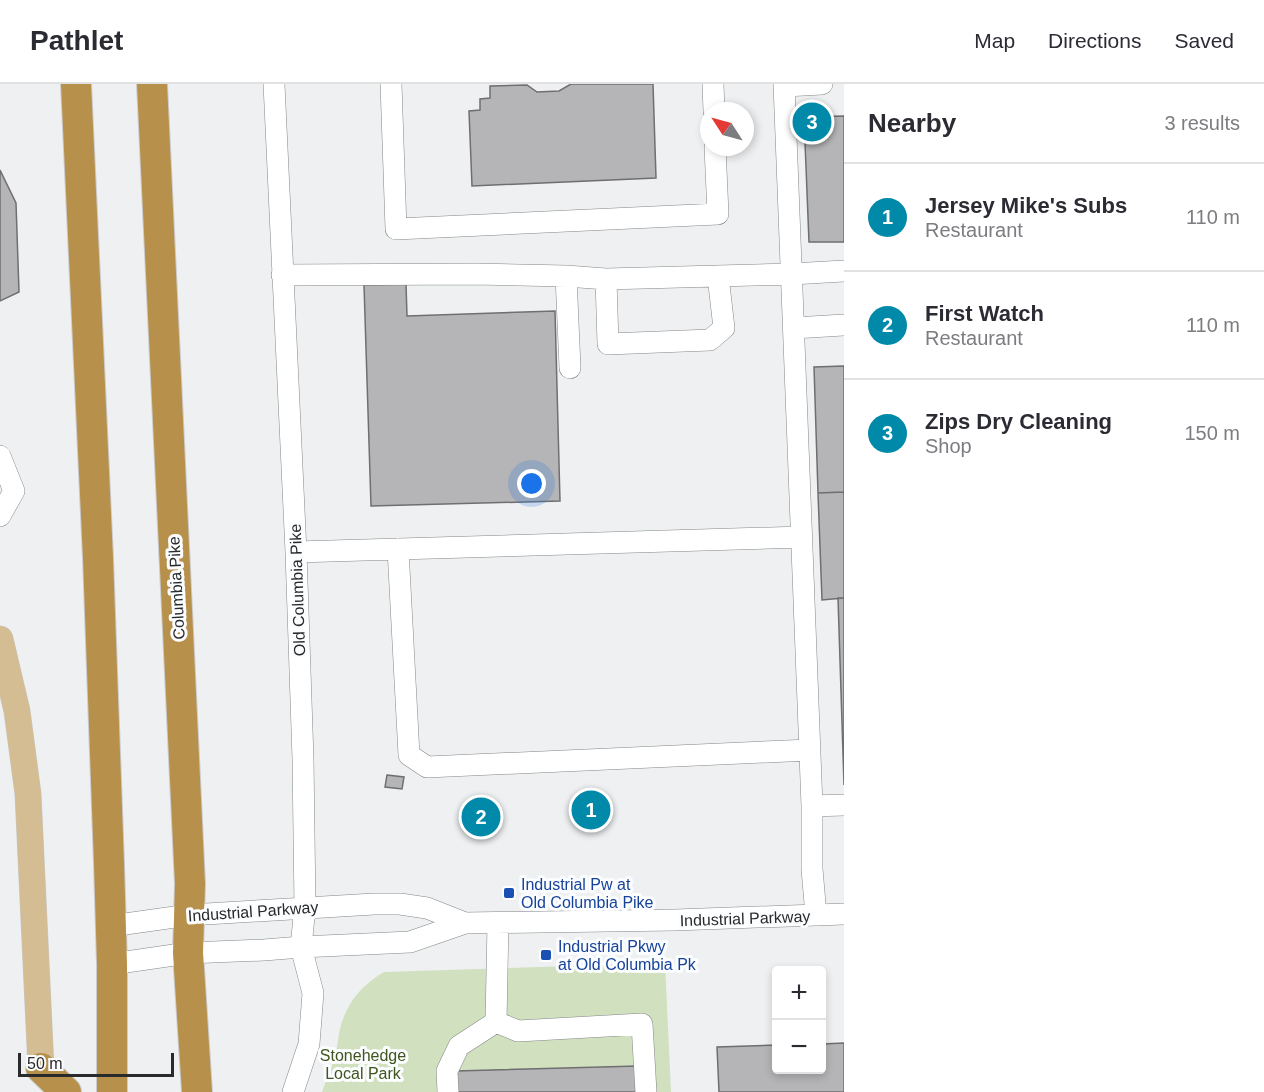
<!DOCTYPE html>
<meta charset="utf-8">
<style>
body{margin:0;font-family:Arial,sans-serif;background:#f7f7f7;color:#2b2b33}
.controls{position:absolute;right:18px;bottom:18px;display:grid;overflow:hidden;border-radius:6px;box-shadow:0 3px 9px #0003}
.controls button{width:54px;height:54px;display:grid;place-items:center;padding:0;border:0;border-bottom:2px solid #e1e1e2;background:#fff;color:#2b2b33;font:30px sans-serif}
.compass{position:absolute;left:700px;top:18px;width:54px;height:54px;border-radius:50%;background:#fff;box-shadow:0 3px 9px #0003;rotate:306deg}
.scale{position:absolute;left:18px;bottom:15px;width:156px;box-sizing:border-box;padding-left:6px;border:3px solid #292a2b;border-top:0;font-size:16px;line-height:21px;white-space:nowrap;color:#292a2b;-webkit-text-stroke:4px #fcfdff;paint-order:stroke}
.you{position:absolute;left:532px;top:400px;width:21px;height:21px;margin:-15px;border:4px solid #fff;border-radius:50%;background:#1a73e8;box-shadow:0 0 0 9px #1a73e833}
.badge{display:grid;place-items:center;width:39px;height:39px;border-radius:50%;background:#0089a9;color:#fff;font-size:20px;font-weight:700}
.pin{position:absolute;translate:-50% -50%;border:3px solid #fff;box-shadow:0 2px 6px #0006}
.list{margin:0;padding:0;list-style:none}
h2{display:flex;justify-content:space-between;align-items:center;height:78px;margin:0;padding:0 24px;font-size:26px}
h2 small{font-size:20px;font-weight:400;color:#7c7c81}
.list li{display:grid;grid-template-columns:39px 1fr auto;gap:18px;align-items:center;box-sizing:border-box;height:108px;padding:0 24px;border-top:2px solid #e1e1e2}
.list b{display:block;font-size:22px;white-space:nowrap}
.list p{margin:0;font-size:20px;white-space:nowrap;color:#7c7c81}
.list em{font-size:20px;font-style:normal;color:#7c7c81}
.map{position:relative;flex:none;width:844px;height:1008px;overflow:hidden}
header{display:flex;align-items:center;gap:36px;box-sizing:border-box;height:84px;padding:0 30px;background:#fff;border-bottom:2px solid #e1e1e2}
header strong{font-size:28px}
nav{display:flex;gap:33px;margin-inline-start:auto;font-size:21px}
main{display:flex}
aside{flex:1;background:#fff}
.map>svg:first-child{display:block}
.green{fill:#d1e0be}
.building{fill:#b5b4b6;stroke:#6f6e70;stroke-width:1.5}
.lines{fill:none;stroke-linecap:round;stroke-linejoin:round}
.minor-casing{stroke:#848788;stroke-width:22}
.major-casing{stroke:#ccc;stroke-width:27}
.highway-casing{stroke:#ccc;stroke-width:32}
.minor{stroke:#fff;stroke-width:21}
.major{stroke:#d4bc93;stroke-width:26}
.highway{stroke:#b7904b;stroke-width:30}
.transit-dot{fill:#1a4fb4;stroke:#fcfdff;stroke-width:2}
.labels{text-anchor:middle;stroke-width:6;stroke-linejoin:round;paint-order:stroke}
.street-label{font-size:16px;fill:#292a2b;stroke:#fcfdff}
.transit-label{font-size:16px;fill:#164399;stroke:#fcfdff;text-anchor:start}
.park-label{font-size:16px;fill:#41551e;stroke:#fcfdff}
</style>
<header>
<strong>Pathlet</strong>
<nav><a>Map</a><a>Directions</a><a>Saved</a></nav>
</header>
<main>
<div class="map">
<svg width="844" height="1008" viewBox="0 0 844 1008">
<rect width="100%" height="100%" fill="#eef0f2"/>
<path class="green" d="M665,879L671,1008H322C326,996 331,985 335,973C338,962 338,951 341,941C348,917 363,900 384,888Z"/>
<path class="building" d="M571,0H653L656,94L472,102L469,27L480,26V15L490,14V2L527,1L537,8L559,7Z
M844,32V158H809L804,33Z
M0,86L16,119L19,208L0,217Z
M406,200L407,232L555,227L560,417L371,422L364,201Z
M844,282V408L818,409L814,283Z
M844,408V514L822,516L818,409Z
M838,514H844V701Z
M387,691L404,693L402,705L385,703Z
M844,959V1008H719L717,963L776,961V986H822V960Z
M638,982L639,1008H456V987Z"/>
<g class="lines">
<defs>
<path id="minor" d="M274,0L296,468L303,675L305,823L301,863L313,909L309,960L293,1008
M391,0L396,145L718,130L715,63
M713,0L714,27
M784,0L812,722V785L816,831
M785,2L822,0
M282,191L475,190L566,192L606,195L792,190L844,187
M566,192L570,284
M606,195L608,260L710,256L724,244L718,192
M794,244L844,241
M0,372L14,407L0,432
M398,465L409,671L427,683L810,666
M296,468L802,453
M812,722L844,721
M111,842L189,831L374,820H400L427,824L465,839
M112,880L188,869L264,866L301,863L410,858L465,839L675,836L844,830
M496,938L518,947L642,940L646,1008
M496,938L498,839
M448,1008L447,987L459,962L496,938"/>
<path id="major" d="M0,555L17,627L28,710L41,984"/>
<path id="highway" d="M76,0L98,474L109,780L112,880V1008
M152,0L190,800L188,869L197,1008
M41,984L66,1008"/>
</defs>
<use href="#minor" class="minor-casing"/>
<use href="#major" class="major-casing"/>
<use href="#highway" class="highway-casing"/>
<use href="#minor" class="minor"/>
<use href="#major" class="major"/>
<use href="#highway" class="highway"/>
</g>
<g class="transit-dot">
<rect x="503" y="803" width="12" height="12" rx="3"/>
<rect x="540" y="865" width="12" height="12" rx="3"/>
</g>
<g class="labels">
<g class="street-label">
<text transform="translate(176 504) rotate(-93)" y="6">Columbia Pike</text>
<text transform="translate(297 506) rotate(-92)" y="6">Old Columbia Pike</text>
<text transform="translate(253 827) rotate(-4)" y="6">Industrial Parkway</text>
<text transform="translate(745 834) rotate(-2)" y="6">Industrial Parkway</text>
</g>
<g class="transit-label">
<text x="521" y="806">Industrial Pw at<tspan x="521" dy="18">Old Columbia Pike</tspan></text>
<text x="558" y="868">Industrial Pkwy<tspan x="558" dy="18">at Old Columbia Pk</tspan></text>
</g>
<g class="park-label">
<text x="363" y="977">Stonehedge<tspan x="363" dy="18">Local Park</tspan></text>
</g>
</g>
</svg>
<div class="controls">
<button>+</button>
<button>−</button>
</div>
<svg class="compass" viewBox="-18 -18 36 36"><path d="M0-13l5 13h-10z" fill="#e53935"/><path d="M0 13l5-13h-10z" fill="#7c7c81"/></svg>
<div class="scale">50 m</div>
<div class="you"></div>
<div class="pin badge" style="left:591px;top:726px">1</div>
<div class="pin badge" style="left:481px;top:733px">2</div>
<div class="pin badge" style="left:812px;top:38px">3</div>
</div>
<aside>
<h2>Nearby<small>3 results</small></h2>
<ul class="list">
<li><span class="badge">1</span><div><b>Jersey Mike's Subs</b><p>Restaurant</p></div><em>110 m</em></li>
<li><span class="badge">2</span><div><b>First Watch</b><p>Restaurant</p></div><em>110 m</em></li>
<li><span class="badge">3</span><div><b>Zips Dry Cleaning</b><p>Shop</p></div><em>150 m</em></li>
</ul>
</aside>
</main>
